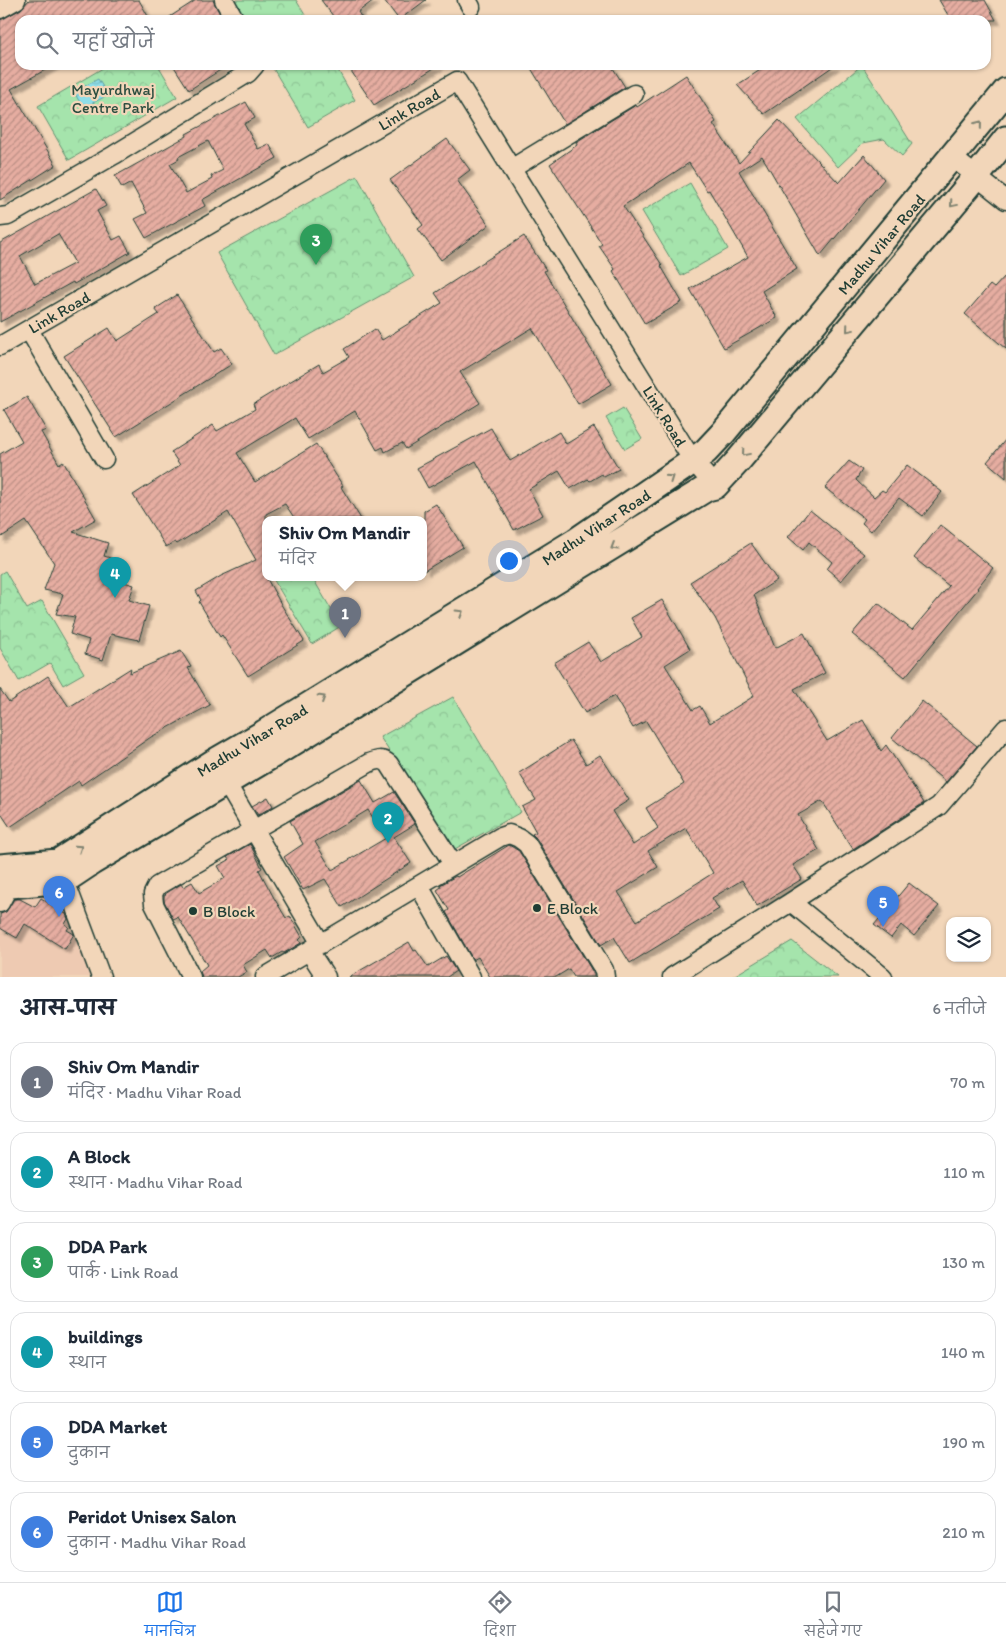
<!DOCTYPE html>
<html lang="hi">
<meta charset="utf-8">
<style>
body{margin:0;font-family:Itim,"Playpen Sans Deva",sans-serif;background:#f6f6f7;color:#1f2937}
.controls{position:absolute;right:15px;bottom:15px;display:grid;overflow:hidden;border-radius:10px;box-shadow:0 1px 4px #0004}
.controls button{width:45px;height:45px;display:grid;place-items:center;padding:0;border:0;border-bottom:1px solid #e0e1e3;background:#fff;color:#1f2937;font:25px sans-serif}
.you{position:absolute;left:508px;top:560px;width:18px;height:18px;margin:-12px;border:4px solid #fff;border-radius:50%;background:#1a73e8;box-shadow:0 0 0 8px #1a73e833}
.badge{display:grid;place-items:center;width:32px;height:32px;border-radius:50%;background:#1a73e8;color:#fff;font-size:16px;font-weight:700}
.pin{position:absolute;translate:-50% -41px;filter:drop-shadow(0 1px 2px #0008)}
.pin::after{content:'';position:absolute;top:26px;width:18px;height:15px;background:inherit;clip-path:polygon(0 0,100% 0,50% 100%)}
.popup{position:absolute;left:262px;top:516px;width:165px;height:65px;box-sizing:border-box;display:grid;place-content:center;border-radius:10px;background:#fff;filter:drop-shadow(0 1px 4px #0005);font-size:16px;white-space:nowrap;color:#747a83}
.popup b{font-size:19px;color:#1f2937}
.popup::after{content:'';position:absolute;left:50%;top:100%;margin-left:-10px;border:10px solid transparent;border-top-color:#fff}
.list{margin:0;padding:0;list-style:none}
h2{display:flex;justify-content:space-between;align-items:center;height:65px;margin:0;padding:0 20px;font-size:21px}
h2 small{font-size:16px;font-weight:400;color:#747a83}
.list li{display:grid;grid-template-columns:32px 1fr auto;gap:15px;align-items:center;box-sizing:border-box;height:80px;margin:0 10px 10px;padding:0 10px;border:1px solid #e0e1e3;border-radius:15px}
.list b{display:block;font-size:19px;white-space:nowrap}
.list p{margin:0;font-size:16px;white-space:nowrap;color:#747a83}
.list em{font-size:16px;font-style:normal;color:#747a83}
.icon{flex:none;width:28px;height:28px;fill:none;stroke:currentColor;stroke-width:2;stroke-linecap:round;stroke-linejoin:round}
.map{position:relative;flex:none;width:1006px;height:977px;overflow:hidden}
.search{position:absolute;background:#fff;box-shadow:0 1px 4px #0004;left:15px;right:15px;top:15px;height:55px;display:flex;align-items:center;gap:12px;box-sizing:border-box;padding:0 18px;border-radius:15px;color:#747a83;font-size:19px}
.sheet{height:605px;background:#fff}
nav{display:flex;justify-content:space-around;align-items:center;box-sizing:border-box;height:70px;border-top:1px solid #e0e1e3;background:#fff;font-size:14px;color:#747a83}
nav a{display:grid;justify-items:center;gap:2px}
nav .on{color:#1a73e8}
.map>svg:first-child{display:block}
.built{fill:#eecab2}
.park{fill:url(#park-crowns);stroke:#629070}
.water{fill:url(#water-waves);stroke:#629ea1}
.building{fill:url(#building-hatch);stroke:#1f3d34;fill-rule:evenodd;filter:url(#shadow)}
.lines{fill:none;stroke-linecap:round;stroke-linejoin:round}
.street-casing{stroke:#1f3d34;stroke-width:21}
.secondary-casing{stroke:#1f3d34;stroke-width:29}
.street{stroke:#f2d6b9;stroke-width:18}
.secondary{stroke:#f2d6b9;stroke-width:25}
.oneway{stroke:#7e8270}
.poi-dot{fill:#1f3d34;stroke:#f2d6b9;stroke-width:2}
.labels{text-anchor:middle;stroke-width:4.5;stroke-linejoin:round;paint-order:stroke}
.park-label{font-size:16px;fill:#2c4e40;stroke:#f2d6b9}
.street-label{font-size:16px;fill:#1f3d34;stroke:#f2d6b9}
.poi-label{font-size:16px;fill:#1f3d34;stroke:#f2d6b9;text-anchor:start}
</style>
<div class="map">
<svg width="1006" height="977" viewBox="0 0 1006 977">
<defs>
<pattern id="park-crowns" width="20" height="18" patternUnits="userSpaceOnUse" patternTransform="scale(1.25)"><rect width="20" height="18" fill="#a5e4ac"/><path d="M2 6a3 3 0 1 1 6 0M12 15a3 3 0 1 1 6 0" fill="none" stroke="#8ec495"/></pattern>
<pattern id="water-waves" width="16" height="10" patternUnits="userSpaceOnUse" patternTransform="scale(1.25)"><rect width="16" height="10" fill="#8edee9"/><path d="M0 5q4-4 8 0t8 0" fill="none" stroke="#7abfc8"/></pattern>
<pattern id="building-hatch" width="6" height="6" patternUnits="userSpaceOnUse" patternTransform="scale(1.25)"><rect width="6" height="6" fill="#e6ada1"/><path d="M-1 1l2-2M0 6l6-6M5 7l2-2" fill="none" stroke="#ba8e84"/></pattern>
<filter id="shadow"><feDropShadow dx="4.5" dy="4.5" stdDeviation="1" flood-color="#0004"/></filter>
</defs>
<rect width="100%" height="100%" fill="#f2d6b9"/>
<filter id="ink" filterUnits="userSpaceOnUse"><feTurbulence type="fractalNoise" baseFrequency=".02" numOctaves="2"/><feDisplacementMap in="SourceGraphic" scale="10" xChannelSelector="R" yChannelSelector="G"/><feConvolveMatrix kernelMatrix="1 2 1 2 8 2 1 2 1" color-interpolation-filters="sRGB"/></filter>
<g filter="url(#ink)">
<path class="built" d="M59,890L102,977H0V897Z"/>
<path class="park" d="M232,0H296L308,20H244Z
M108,65H158L177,97L69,160L38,106Z
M271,65H335L355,100L308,127Z
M862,65L912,144L902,156L884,139L863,143L838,167L797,119Z
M357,176L414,277L274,355L217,253Z
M690,183L728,249L681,276L642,211Z
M623,408L642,439L625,449L606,418Z
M5,571L27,609L42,601L84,673L63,685L50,663L19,681L0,648V574Z
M272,577H312L341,626L312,644Z
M453,697L521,812L453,850L380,737Z
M792,941L838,977H732Z"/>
<path class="water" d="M98,79L108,95L83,108L74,92Z"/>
<path class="building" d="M29,0H139L150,20H20V65H54L11,89L56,165L0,200V20L21,9Z
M196,0H213L223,20H165Z
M321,0H374L358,12L363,20H336Z
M384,0H426L399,20Z
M939,0H985L996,20H951Z
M173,65H228L189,90Z
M347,65H439L374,105Z
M529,65H611L625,87L565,124Z
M768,65H835L764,114L737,85Z
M686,75L716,122L713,124L739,163L779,120L839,183L864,155L884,179L820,256L762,156L739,171L797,269L762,291L777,318L724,348L690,289L748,257L709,190L707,191L689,163L623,206L662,265L661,266L682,302L645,324L613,271L615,269L599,246L602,244L550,164L577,145L576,142L636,105L637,107Z
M246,102L255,118L244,124L258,149L269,144L277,158L202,200L205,206L146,238L135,219L147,213L131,183L122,188L115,176L187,136L186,134ZM208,141L223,170L211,176L212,179L186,193L170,164L179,159L178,157Z
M447,139L470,170L457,180L489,225L441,260L418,229L423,225L390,180Z
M96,189L106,206L97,211L113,240L121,236L130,252L74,284L73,282L0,322V243ZM58,234L75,263L35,284L20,256Z
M524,236L546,270L544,271L612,384L578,404L532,328L460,372L480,403L406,449L402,443L385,452L383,447L377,450L355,411L308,439L295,418L237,453L255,482L316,444L343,486L341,487L361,519H295L285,504L266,514V578V577L282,606L304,641L248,676L222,635L220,637L199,602L201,600L196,591L221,576L256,560L228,512L177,544L175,542L166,547L133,495L180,465L171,452L213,425L217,431L255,409L253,404L319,364L323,372L349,357L344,349L375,329L382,340L442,303L435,293Z
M1006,275V349L965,314L990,285L994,288Z
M177,295L214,352L221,348L232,364L116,437L64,356L109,328L117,341L159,314L155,309Z
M27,397L46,430L41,432L59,464L63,461L96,519L73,532L108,543L104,556L120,561L114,579L134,585L129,600L149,606L139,640L111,634L103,660L85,654L89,640L70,634L75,617L56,614L63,594L44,590L54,563L26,521L0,538V454L22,441L4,410Z
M594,427L619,469L604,477L602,474L590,481L588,479L570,489L559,471L529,489L543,515L514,530L476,461L428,488L417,468L491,428L510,461L559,432L566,444Z
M1006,439V478L987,462Z
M849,461L862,470L856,480L874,497L882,490L885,492L907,465L942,492L923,516L899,498L871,531L862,523L865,519L825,488Z
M436,504L463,547L424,571V511Z
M810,510L864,554L841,581L827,569L832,562L809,542L803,550L788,537Z
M940,525L993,568L977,588L978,589L905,677L852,634L878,603L912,630L949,586L914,558Z
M751,543L777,580L754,595L775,648L804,633L825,673L794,689L827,741L863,720L881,751L886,745L924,803L853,849L822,801L798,815L819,850L793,865L802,879L757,906L742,880L712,898L719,909L630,963L614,937L601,945L536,838L532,834L536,832L522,807L536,800L519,773L571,740L586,764L600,755L629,800L612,811L633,845L658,828L646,808L684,784L646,721L633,728L614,696L585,713L554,663L588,642L601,662L642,637L631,618L662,600L690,649L665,665L693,710L700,706L710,723L754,696L715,618L690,582ZM686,828L713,873L637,921L618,892L658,867L648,851Z
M181,651L191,667L188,668L210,705L151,737L81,785L79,781L10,827L0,812V689L9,702L48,676L69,707L131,668L130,673Z
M922,701L977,746L946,782L892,738Z
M361,780L375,803L394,792L415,824L394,837L411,863L342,907L325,879L303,890L284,857L303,844L290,821ZM368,810L386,838L332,870L315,842Z
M268,797L273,806L258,815L252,806Z
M250,844L262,868L259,870L274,898L286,918L290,916L302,937L299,940L301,943L284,953L282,952L272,958L267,950L243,965L247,972L238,977H202L200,971L207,965L178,917L173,919L164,901V896L166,895L165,894L181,884L183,887L192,882L199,893L225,878L218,866L229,860L227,857Z
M509,845L519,851L594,974V977H574L569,969L556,977H490L478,957L473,960L446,912L449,910L437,890L441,887L440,885L456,876L457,877Z
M909,883L939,906L914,936L901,925L891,938L874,925Z
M41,898L66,914L68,919L65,924L69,927L67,930L74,934L65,949L25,924L17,938L0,928V914L6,912L14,899H20L35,907Z
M409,942L414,951L416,950L428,967L446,956L456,971L447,977H349Z"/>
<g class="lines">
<defs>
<path id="street" d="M224,0L235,20
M467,0L471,7
M0,9L16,0
M952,157L1006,200
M511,169L634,94
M0,217L8,216L114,155L248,73L255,65
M29,330L104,459
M0,346L457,81L693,461L715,486
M221,774L321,944
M61,870L101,977
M419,886L471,977
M791,902L883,977
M0,903L9,886
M309,951L326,977
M191,977L154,904L153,894L157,886L369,763C377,760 382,758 389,764L453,864
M265,977L500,837L509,834L519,838L527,844L604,970L605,977
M672,977L791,902L939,806L1006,728"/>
<path id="secondary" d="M0,867L58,862L214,762L264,733L576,541L693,461L706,451L723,433L1006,91
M0,886L65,880L92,862L276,753L707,488L715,486L738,461L976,177L1006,139"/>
</defs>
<use href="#street" class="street-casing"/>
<use href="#secondary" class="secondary-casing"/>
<use href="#street" class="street"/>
<use href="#secondary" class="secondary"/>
</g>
<defs><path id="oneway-chevron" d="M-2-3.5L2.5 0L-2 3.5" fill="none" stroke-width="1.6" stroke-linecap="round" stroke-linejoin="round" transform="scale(1.25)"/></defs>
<g class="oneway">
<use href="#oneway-chevron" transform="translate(979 124) rotate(-51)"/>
<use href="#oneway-chevron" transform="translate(953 204) rotate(130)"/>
<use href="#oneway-chevron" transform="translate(849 329) rotate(130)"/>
<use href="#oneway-chevron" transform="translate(745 453) rotate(130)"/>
<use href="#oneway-chevron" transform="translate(670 478) rotate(-35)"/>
<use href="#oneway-chevron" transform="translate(614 547) rotate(149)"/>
<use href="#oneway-chevron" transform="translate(460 613) rotate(-32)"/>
<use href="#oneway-chevron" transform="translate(322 698) rotate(-31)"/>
<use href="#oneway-chevron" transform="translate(79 848) rotate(-34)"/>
</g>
</g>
<g class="poi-dot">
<circle cx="537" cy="908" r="5"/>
<circle cx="193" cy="911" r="5"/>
</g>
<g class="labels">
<g class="park-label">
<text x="113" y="95">Mayurdhwaj<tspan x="113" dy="18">Centre Park</tspan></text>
</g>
<g class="street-label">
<text transform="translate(409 109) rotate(-30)" y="6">Link Road</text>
<text transform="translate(881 244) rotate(-50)" y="6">Madhu Vihar Road</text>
<text transform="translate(59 312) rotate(-30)" y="6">Link Road</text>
<text transform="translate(665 416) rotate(58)" y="6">Link Road</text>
<text transform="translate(596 527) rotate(-33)" y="6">Madhu Vihar Road</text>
<text transform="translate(252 740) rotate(-31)" y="6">Madhu Vihar Road</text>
</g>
<g class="poi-label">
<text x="547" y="914">E Block</text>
<text x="203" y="917">B Block</text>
</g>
</g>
</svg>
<div class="controls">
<button><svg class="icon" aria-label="layers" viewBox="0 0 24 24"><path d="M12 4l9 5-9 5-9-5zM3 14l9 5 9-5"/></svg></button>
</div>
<div class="you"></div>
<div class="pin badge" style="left:345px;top:638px;background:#6b7280">1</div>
<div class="popup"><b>Shiv Om Mandir</b>मंदिर</div>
<div class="pin badge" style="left:388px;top:843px;background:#0f9aa8">2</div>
<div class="pin badge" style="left:316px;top:265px;background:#2e9e5b">3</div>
<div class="pin badge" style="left:115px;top:598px;background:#0f9aa8">4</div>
<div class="pin badge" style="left:883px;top:927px;background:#3f7fe0">5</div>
<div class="pin badge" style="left:59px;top:917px;background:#3f7fe0">6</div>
<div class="search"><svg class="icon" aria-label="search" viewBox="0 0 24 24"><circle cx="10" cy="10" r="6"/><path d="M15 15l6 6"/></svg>यहाँ खोजें</div>
</div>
<section class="sheet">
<h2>आस-पास<small>6 नतीजे</small></h2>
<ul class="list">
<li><span class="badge" style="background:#6b7280">1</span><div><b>Shiv Om Mandir</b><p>मंदिर · Madhu Vihar Road</p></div><em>70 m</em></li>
<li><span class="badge" style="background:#0f9aa8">2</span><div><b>A Block</b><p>स्थान · Madhu Vihar Road</p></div><em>110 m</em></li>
<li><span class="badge" style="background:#2e9e5b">3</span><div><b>DDA Park</b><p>पार्क · Link Road</p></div><em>130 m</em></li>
<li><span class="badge" style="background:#0f9aa8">4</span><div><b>buildings</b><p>स्थान</p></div><em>140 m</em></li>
<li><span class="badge" style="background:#3f7fe0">5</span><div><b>DDA Market</b><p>दुकान</p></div><em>190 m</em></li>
<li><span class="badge" style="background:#3f7fe0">6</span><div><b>Peridot Unisex Salon</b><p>दुकान · Madhu Vihar Road</p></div><em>210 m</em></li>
</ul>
</section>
<nav>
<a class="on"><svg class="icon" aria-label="map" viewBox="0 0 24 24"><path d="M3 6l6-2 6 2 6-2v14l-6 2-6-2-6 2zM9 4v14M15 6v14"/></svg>मानचित्र</a>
<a><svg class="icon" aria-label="directions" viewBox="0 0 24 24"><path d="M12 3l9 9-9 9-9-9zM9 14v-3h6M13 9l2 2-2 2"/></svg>दिशा</a>
<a><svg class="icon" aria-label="saved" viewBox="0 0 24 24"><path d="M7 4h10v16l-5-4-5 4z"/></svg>सहेजे गए</a>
</nav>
